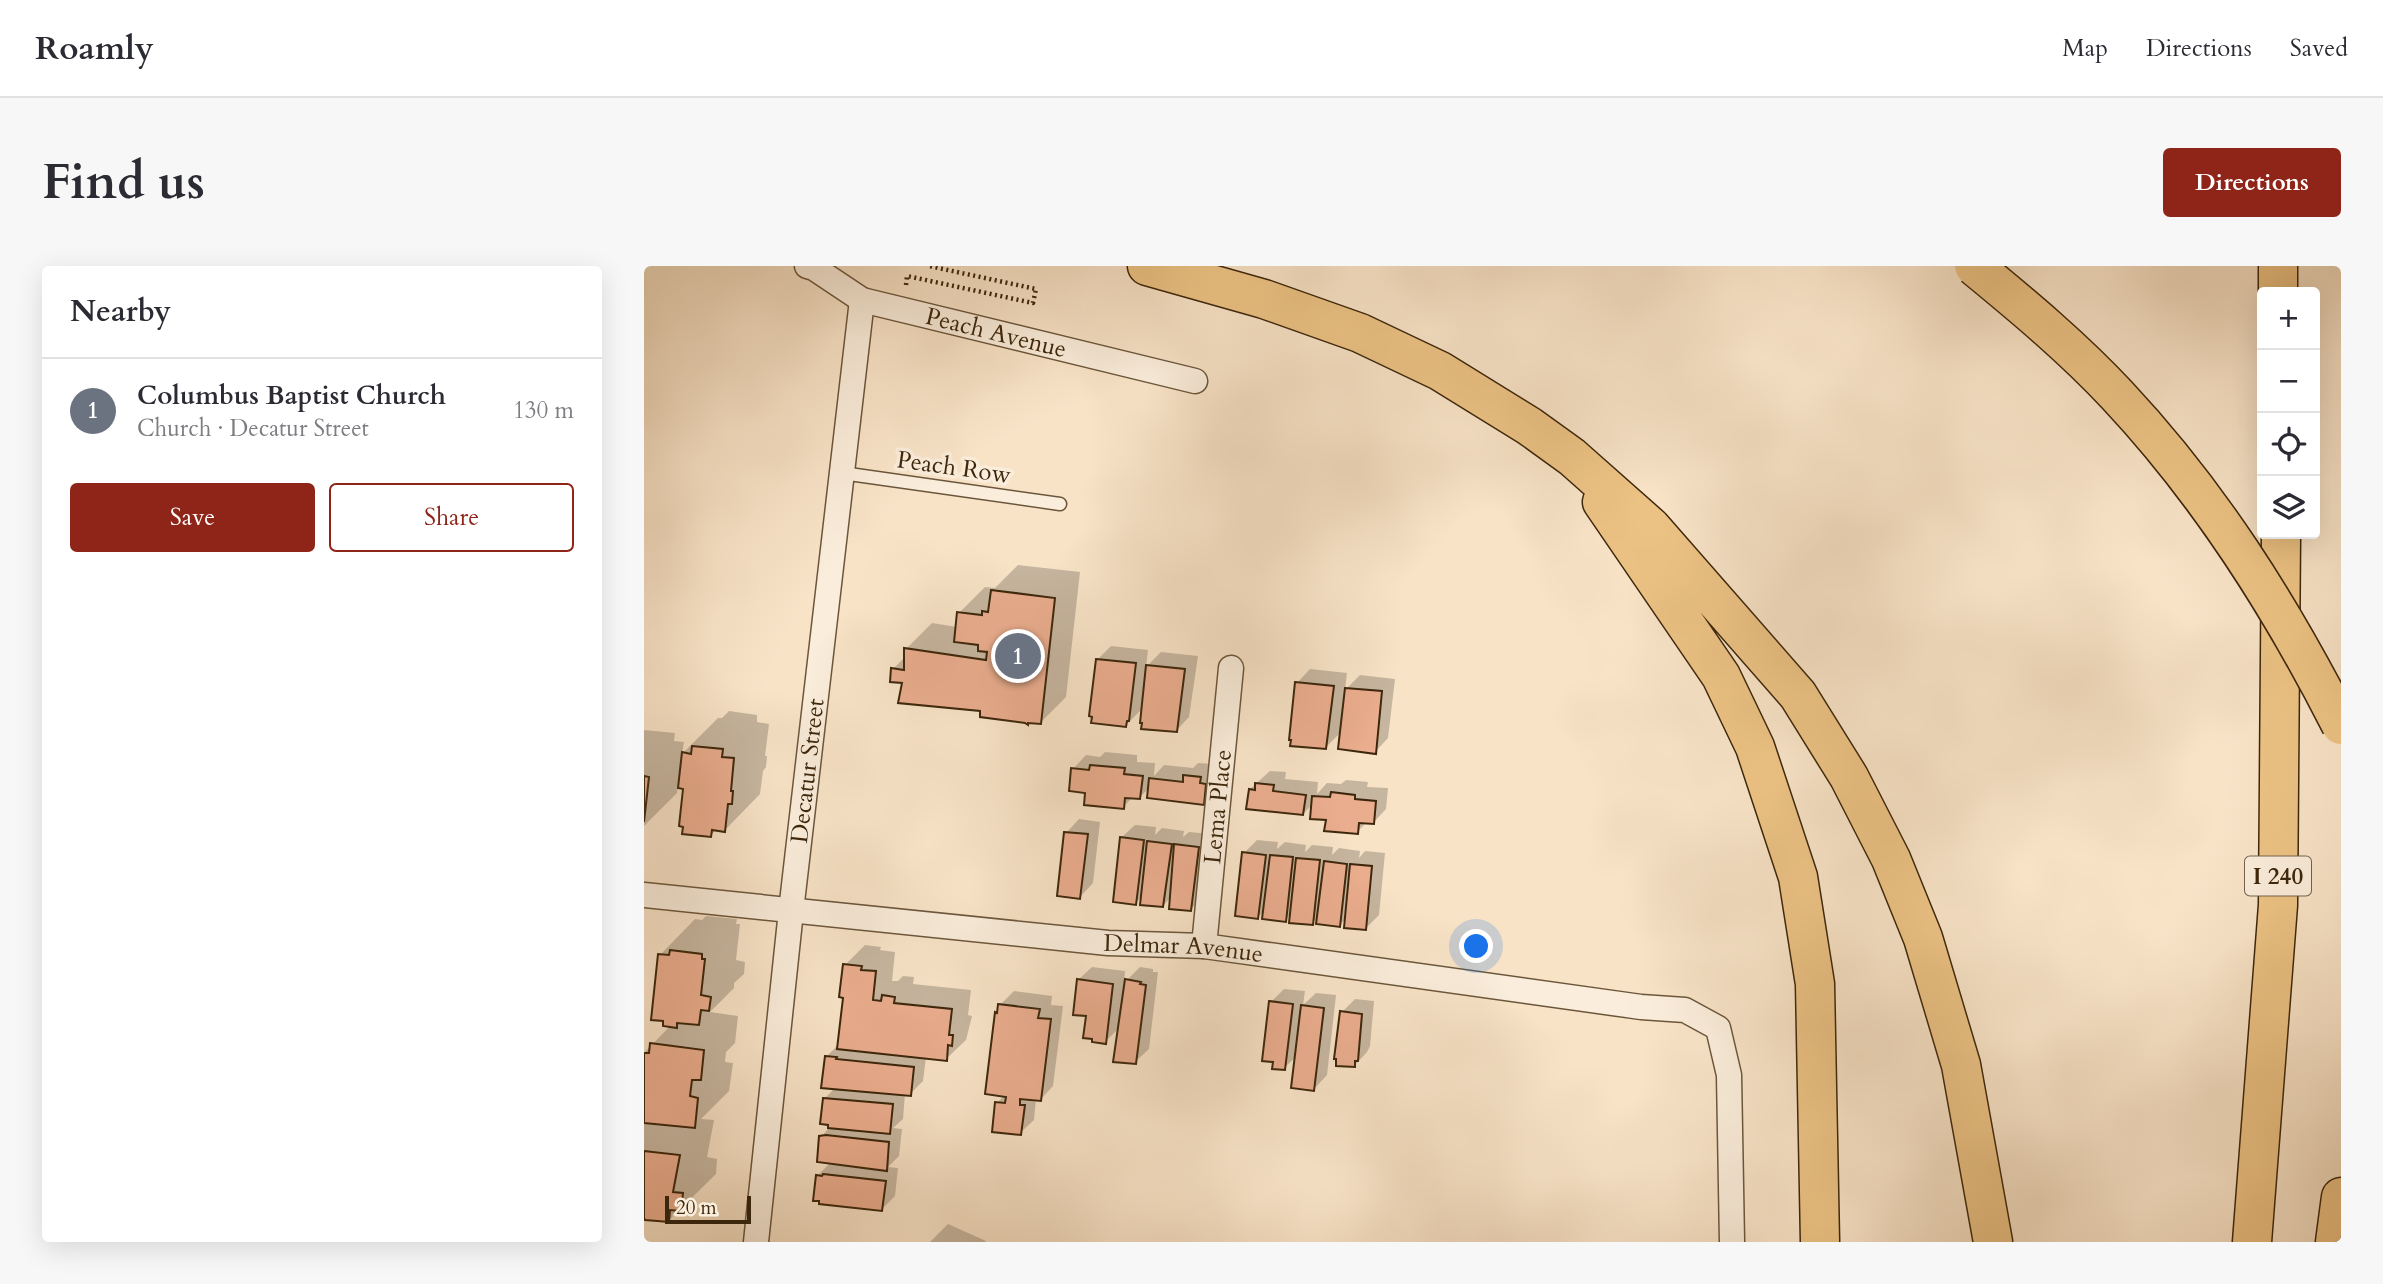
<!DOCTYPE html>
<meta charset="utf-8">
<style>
body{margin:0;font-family:Cardo,serif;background:#f7f7f7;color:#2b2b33}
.controls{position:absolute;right:21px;top:21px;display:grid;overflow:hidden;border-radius:7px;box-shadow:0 7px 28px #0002}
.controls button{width:63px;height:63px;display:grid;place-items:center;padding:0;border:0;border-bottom:2px solid #e1e1e2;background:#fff;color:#2b2b33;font:35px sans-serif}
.scale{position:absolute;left:21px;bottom:18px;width:86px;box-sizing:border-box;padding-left:7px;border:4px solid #3d270c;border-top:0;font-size:19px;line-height:24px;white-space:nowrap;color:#3d270c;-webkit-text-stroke:5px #faeddb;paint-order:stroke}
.you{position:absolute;left:833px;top:681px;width:24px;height:24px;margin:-18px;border:5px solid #fff;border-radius:50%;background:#1a73e8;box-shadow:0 0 0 10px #1a73e833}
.badge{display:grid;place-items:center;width:46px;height:46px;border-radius:50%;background:#8f2418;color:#fff;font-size:23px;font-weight:700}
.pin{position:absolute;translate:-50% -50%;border:4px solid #fff;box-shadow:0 2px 7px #0006}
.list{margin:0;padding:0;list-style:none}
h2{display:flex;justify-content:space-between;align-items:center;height:91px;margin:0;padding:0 28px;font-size:30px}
h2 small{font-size:23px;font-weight:400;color:#7c7c81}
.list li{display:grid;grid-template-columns:46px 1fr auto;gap:21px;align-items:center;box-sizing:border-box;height:105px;padding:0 28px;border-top:2px solid #e1e1e2}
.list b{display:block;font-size:26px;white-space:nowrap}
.list p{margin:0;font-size:23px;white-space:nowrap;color:#7c7c81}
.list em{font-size:23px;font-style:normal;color:#7c7c81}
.actions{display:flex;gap:14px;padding:21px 28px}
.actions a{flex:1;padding:16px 0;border:2px solid #8f2418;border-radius:7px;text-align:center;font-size:24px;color:#8f2418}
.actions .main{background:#8f2418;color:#fff}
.icon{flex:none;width:38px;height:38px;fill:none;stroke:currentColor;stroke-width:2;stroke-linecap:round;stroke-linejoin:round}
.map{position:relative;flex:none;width:1697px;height:976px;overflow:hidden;border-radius:7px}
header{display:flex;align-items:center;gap:42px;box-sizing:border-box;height:98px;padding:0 35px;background:#fff;border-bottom:2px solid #e1e1e2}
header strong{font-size:33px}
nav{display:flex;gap:38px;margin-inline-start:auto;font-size:24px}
.intro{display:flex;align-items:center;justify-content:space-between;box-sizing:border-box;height:168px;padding:0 42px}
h1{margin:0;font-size:49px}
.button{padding:18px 32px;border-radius:7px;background:#8f2418;color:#fff;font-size:24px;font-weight:700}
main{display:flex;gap:42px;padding:0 42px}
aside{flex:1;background:#fff;border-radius:7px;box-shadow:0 7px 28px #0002}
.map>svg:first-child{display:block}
.shadow{fill:#0003}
.building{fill:#eaad8e;stroke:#3d270c;stroke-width:2}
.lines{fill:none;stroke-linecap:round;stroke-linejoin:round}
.lane-casing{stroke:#6c563b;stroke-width:15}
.street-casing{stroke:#6c563b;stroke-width:27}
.highway-casing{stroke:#3d270c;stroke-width:41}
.path{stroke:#3d270c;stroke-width:4.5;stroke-dasharray:2 3.5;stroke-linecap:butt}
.lane{stroke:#faeddb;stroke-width:12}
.street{stroke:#faeddb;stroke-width:24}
.highway{stroke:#ecc284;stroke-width:38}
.highway-bridge-casing{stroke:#3d270c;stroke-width:41;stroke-linecap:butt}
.highway-bridge{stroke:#ecc284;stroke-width:38}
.labels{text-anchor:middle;stroke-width:7;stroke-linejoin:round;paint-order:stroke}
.shield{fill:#faeddb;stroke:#76624a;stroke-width:2}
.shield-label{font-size:23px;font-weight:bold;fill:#3d270c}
.street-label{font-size:24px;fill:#3d270c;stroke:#faeddb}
</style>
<header>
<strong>Roamly</strong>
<nav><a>Map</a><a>Directions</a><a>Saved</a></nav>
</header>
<div class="intro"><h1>Find us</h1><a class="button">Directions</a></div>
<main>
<aside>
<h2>Nearby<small></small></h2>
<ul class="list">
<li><span class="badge" style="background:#6b7280">1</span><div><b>Columbus Baptist Church</b><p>Church · Decatur Street</p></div><em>130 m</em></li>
</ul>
<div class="actions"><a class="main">Save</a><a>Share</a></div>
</aside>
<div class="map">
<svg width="1697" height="976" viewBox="0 0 1697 976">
<rect width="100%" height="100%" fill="#f8e3c7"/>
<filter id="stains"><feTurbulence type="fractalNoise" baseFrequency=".00286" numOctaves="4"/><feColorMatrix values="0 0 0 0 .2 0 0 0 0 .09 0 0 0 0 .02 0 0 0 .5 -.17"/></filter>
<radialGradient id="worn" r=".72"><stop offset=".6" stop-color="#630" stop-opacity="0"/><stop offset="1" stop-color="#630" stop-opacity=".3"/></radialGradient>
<path class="shadow" d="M374,299L436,306L422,431L396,457L338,443L249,403L262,390V383L288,357L313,361L315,347L341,321L351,322Z
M467,380L504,384L502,401L517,386L554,390L545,451L532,465L499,442L482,459L453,394Z
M666,403L703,407L701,424L716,409L751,413L744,472L731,486L698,465L681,482L653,417Z
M85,445L113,449V456L125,458L121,490H123L122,501L119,505L116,528L81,564L73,563L67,569L41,521L34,520L33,527L0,560V464L31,467L30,475L40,476L38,488L74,452H78Z
M461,486L493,489V496L511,497L510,510L520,499L549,502L554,497L569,498L573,523L559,537L506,521L495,532L489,531L479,541L443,526L429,503L442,489L456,491Z
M626,505L642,506L641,513L674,516L673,528L683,517L697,518L702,514L724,516L723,521L744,522L742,543L729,557L723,556L713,566L683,553L670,537L659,548L606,523Z
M435,553L456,556L449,617L436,631L422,567Z
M491,559L512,561L511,569L518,562L540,565L539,571L545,566L567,568L560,630L547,643L527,631L519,640L499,630L491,637L477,572Z
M613,574L634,576L633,583L641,576L662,579L661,586L668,579L689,581L688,589L695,582L716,585L715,592L721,585L741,587L735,649L722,662L702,652L696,659L675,650L668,657L648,647L641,654L621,644L614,651L600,587Z
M62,650L93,653L92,658H96L92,694L101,696L100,708L90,717V722L66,746L94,750L91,777L82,786L81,796L89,797L85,825L57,853L70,854L63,891L73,893L72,908L25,954L0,952V787L27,759L16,689L51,653L58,654Z
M221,679L237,681L236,684L251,686L248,715H254L259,710L270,711L269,718L327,724L324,749L328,750L322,774L302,793L282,791L279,815L266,828H261L259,853L249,862L258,863L255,890L244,901L254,902L251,930L238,943L173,910L185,898L181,897L177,871L185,862L180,833L191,822L183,790L196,777L201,730V699Z
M448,701L481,705L480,717L496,701L509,703V706H514L505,783L491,796L476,761L461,776L444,748L434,714Z
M640,723L661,725L659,739L672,727L692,729L683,809L670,823L653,790L640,802L627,736Z
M370,725L408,730L407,739L419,740L409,820L396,834L392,833L390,854L376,867L353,837L361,829L356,739Z
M711,733L730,735L726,780L723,786L710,800L698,746Z
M304,958L342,975L341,976H286Z"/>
<path class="building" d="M347,324L411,332L397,458L384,457V459L381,457L336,451V445L254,437L258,417L246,416L247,402L260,404V382L342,394L343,386L334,385V379L310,376L313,346L338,349V345L344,346Z
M452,393L492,397L485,455H483L482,461L447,457L448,451L445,450Z
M502,399L541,403L533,466L497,463L498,457H496Z
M651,416L690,420L682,483L646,480L647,474H645Z
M701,422L738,425L732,488L694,483Z
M48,480L79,483L78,491L90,492L87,525H89L88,538H84L81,566L68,564L67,571L38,568L39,561L35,560L39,523L34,522L38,486L47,488Z
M446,499L481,502L480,508L499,510L496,533L481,532L480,543L440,539L441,527L425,525L427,502L445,504Z
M539,509L557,511L556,517L562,518L560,539L503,532L505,512L539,516Z
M0,510L5,511L0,556Z
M611,517L630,519L629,525L662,529L659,549L602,543L605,523L611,524Z
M687,526L711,529V533L732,535L730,558L715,557L714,568L680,565L682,554L666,553L668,530L686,531Z
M420,566L444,568L436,633L413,630Z
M476,571L500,574L492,639L469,636Z
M503,575L528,578L519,641L496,639Z
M530,578L555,581L547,645L525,643Z
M598,586L622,589L614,653L591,650Z
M626,589L649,591L642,656L618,653Z
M652,592L676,594L669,659L645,657Z
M680,595L703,598L696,661L672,658Z
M706,598L728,600L722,664L700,662Z
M26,684L58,688V693H61L57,729L67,731L65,745L57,744L55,759L33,757V762L19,760V755L7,754L14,688L25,689Z
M199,698L218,700L217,704L232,705L229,734L237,735L238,729L251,731L250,737L308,743L305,769H309L308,780L304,779L303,795L193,783L199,732L195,731Z
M433,713L469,718L462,778L448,776V773L439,772L442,750L429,749Z
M481,713L497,716L496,718L502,719L492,798L469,796Z
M625,735L649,738L641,804L628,803L629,796L618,795Z
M354,738L396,743L394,752L407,753L397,835L376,833V839H381L377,869L348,866L351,836L361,837L362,831L341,828L351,746L353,747Z
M657,739L680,742L670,825L647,822Z
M696,745L718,748L714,795H711V801L692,800V793H690Z
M6,777L60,784L57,814H48L46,830L54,832L51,862L0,857V787H5Z
M181,790L193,791L192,793L270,801L267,830L177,822Z
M179,832L249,838L246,868L184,862V859L176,858Z
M182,869L245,876L243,905L173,896L175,870Z
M0,885L36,889L29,926L39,927L37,945L26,944L25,956L1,954L0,952Z
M179,908L242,915L238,945L175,938V935H169L172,909L178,910Z"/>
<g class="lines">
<defs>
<path id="lane" d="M198,207L416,238"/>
<g id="street">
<path id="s1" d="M163,0L170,2L218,34L551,115"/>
<path id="s2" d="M0,629L464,677L560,680L997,741L1041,744L1074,762L1085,809L1088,976"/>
<path id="s3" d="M560,680L587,402"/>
<path id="s4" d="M112,976L147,645L218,34"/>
</g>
<path id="highway" d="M503,0L620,33L716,67L796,105L885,160L928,191L1007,261L1154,429L1205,511L1247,593L1279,672L1317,799L1349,976
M1634,0V26
M958,236L1077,410L1111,481L1154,611L1171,718L1176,976
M1608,976L1634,639L1637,268
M1691,976L1697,931"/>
</defs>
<use href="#lane" class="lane-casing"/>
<use href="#street" class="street-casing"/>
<use href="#highway" class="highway-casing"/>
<path class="path" d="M262,19L263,10L389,37L392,23L285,0"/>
<use href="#lane" class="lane"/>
<use href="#street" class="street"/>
<use href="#highway" class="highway"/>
<defs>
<path id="highway-bridge" d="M1330,0C1380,41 1429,82 1473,129C1565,227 1636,339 1697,459"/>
</defs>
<use href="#highway-bridge" class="highway-bridge-casing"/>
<use href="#highway-bridge" class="highway-bridge"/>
</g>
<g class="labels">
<rect class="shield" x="1601" y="590.5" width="66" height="39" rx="5"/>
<g class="shield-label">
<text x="1634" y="618">I 240</text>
</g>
<g class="street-label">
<text dy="8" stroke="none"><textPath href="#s1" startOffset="203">Peach Avenue</textPath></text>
<text transform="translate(310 201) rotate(8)" y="8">Peach Row</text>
<text dy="8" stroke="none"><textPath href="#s4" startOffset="474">Decatur Street</textPath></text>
<text dy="8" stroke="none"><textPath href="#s3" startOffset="140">Lema Place</textPath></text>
<text dy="8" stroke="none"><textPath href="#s2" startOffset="542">Delmar Avenue</textPath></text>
</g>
</g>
<rect width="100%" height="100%" filter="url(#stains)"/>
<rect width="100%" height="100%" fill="url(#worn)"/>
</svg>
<div class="controls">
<button>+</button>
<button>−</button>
<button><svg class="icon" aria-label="locate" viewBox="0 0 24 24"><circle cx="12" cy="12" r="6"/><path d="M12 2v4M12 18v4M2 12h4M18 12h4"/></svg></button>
<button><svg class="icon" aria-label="layers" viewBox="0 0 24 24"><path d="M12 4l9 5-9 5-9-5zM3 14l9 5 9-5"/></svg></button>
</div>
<div class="scale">20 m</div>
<div class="you"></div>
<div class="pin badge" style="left:374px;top:390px;background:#6b7280">1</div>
</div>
</main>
